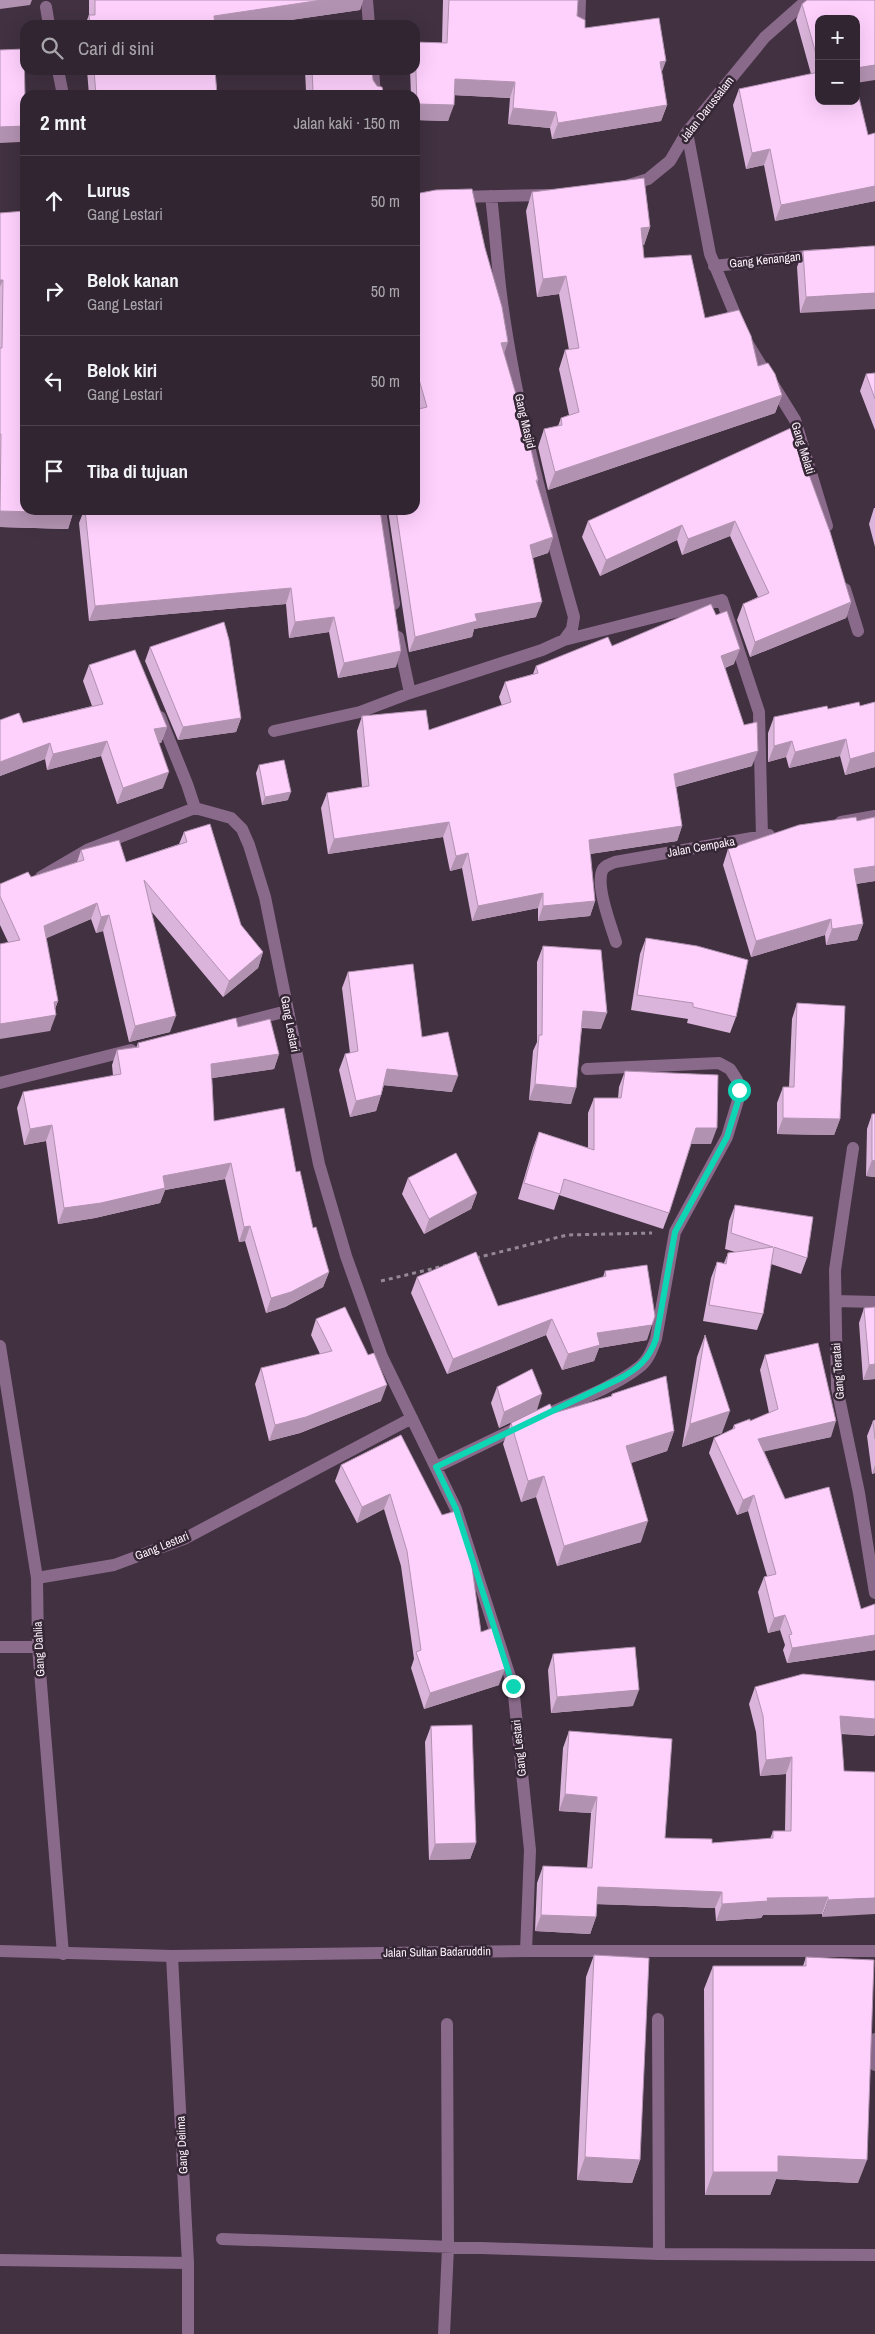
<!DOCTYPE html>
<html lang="id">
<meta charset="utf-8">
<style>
body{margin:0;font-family:"Archivo Narrow",sans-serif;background:#392d39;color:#f1f3f6}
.controls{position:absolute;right:15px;top:15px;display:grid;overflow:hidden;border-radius:10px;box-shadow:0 5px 20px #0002}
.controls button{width:45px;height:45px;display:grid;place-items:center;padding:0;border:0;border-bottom:1px solid #4c424d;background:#312531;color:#f1f3f6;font:25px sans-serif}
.stop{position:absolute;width:15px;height:15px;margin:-11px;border:4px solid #0ed5b4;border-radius:50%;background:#fff}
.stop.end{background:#0ed5b4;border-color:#fff;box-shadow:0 1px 5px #0008}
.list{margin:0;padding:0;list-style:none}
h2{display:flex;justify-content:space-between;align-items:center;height:65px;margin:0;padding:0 20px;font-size:21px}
h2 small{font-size:16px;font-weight:400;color:#a8a5ab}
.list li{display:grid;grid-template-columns:32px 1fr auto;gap:15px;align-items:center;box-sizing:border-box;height:90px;padding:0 20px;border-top:1px solid #4c424d}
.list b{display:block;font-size:19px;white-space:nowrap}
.list p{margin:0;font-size:16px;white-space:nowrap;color:#a8a5ab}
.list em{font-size:16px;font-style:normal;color:#a8a5ab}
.icon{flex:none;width:28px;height:28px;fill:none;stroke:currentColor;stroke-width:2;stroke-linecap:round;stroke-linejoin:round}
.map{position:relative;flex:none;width:875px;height:2334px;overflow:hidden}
.search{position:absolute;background:#312531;box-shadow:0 5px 20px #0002;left:20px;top:20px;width:400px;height:55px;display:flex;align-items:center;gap:12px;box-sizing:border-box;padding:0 18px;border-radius:15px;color:#a8a5ab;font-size:19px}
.panel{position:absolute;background:#312531;box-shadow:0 5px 20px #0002;left:20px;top:90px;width:400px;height:425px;border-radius:15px}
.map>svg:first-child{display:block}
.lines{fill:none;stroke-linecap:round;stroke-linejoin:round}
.path{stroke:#958895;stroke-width:3;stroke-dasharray:4 4;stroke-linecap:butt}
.minor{stroke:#8a6a8a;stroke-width:12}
.tertiary{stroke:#8a6a8a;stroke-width:12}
.wall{fill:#dab4da}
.shaded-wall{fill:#b292b1}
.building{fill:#fed1fd;stroke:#b292b1}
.route{stroke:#0ed5b4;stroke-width:6}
.labels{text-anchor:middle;stroke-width:5;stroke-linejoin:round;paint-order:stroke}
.street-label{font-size:12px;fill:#fbf0fa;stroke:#362736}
</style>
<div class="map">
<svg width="875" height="2334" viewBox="0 0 875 2334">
<rect width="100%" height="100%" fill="#413141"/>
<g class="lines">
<path class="path" d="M476,1258L567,1235L652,1233
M381,1281L448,1265"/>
<path class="minor" d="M367,0L369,25
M46,7L49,25
M579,28L580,0
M58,70L63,95
M373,70L375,95
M687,132L710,254L746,341L795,420L827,526
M629,185L648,179L670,161L687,132L765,37L807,0
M491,196C495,229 497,262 501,295C515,403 544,511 574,617L572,629L564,640
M457,197L547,195
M714,266L816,255
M380,510L394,604
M845,589L858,631
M398,637L410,693
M160,717L187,784L195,808L231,818L242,829L249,845L265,897L319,1164L346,1256L382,1357L456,1509L513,1686L530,1850L526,1951
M274,731L360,712L410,693L542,650L564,640L722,600L759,712L762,837
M841,822L875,816
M41,877L89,849L195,808
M616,942C611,926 596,887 602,871C604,866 610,864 615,862L769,835
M221,1028L287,1011
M0,1083L131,1050
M853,1148L835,1270L837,1388L859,1493L875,1593
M836,1301L875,1302
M0,1346L37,1578L38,1647L63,1954
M539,1418C568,1404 614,1387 638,1368C648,1361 652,1350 656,1339L675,1232L727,1137L739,1097L737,1080L730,1069L719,1063L587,1069
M436,1467L521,1426
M37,1578L114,1565L184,1539L412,1418
M0,1647H38
M172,1956L188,2263V2334
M658,2019L659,2254
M875,2039V2065
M222,2239L659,2254L875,2255
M0,2260L188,2263
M444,2334L448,2248L447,2024"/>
<path class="tertiary" d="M0,1951L172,1956L526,1951H875"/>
</g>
<path class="wall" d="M89,0H363L360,10L256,25H85L89,15Z
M443,0H578L577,16L585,28L662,73L667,105L661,121L552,139L550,128L508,124L510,98L455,95L448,121L415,120V95H411L410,70H415V42L442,43Z
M802,4L819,19V101L868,135L875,133V201L775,221L764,165L746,169L733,105L739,89L811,74L796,20Z
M87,70H215L217,95H89Z
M305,70H372L373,80L384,95L306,91Z
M532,192L650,227L644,245H643L644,258L705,318L758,366L782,395L775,413L548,490L538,447L544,429L558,426L561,418L569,415L559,369L565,350H569L559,294L537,297L526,211Z
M415,194L504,353L538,480L537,483L553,537L548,553L533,558L536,617L474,629L472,637L409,652L388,510H415L417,409L415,401Z
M0,213L73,513L68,529L0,527Z
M872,246L800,313L797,267L803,251Z
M875,373V430L860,391L866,374Z
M806,473L851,602L846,618L750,657L737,620L743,604L758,597L730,536L682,555L677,540L600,576L582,537L588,521Z
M874,508H875V547L869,524Z
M84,510H380L396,667L338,678L329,632L289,638L286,604L89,621L79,523Z
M612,646L734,664L725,668L752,766L676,787L682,826L677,841L590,854L595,901L590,916L538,921V908L472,921L462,868L450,871L443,837L328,854L321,808L327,793L362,787L357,731L362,716L429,730L502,706L499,697L505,682L533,674L536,666Z
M150,647L241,718L236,732L178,740L145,661Z
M89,665L167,727L161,743H159L163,788L117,804L101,756L47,770L45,759L0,776V720L23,723L92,706L83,681Z
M875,702V767L845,775L840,756L789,768L786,757L768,762V733L774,717L828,709L860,706Z
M259,765L288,800L262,805L256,773Z
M875,817V881L856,884L863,924L857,940L826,945L825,935L751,957L723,865L728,849Z
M184,832L241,925L263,952L258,968L223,997L151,911L170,1032L129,1042L103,931L96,933L91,919L46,938L58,1001L55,1009L50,1031L0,925V884L31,877L77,862L81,850L126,862L179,844Z
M646,938L736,1017L730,1033L687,1023L688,1019L631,1010L640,954Z
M543,946L601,1029L582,1028L571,1104L529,1100L533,1051L537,1042V962Z
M348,972L422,1037L452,1092L384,1085L376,1111L350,1117L339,1070L345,1054L350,1053L342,988Z
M797,1003L840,1119L834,1135L777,1134V1103L783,1087H789L792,1019Z
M238,1027L279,1054L274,1069L212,1078L214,1121L296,1172L313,1228L329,1272L323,1287L285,1307L266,1313L245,1241L239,1242L225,1179L165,1190L160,1203L95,1218L58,1224L46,1141L24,1145L17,1108L23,1092L113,1076L112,1065L117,1050L136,1048L138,1043Z
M625,1071L711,1144H691L669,1213L663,1229L559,1195L554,1210L518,1199L533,1148L539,1132L588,1148V1113L594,1098H618L619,1087Z
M872,1114H875V1177L866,1176L867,1129Z
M408,1178L477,1193L471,1209L424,1234L402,1194Z
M735,1205L807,1258L801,1274L771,1264L763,1314L757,1330L703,1321L711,1278L717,1262L724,1263L728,1253L735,1252L725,1249L729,1221Z
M605,1271L647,1340L599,1348L594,1361L562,1370L546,1335L447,1374L411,1293L417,1277L498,1306L603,1277Z
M875,1307V1379L863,1380L859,1323L864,1308Z
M316,1319L368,1355L381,1401L300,1433L269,1441L255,1384L261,1368L320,1354L311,1335Z
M705,1335L722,1433L682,1447L697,1357Z
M765,1355L831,1437L764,1451L785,1499L861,1609L875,1604V1650L787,1663L783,1650L785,1645L780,1630L768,1633L758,1592L764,1577L767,1576L748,1511L737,1515L709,1453L714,1438L732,1430L734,1425L750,1421L769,1413L760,1370Z
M497,1387L537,1410L499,1428L491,1403Z
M612,1394L674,1431L667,1451L631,1463L641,1542L557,1566L536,1497L521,1502L503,1444L511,1423L554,1413L611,1396Z
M875,1420V1473L872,1474L867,1436L873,1421Z
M401,1435L481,1632L499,1685L424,1709L411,1668L414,1659L401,1566L384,1509L357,1523L335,1481L341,1465Z
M553,1654L633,1706L551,1713L548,1670Z
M875,1681V1733L874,1736L841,1734L844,1771L875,1772L822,1917V1914L763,1915L761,1918L716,1921L715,1908L597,1904L596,1917L590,1934L535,1931L537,1883L543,1866L587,1868L591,1813L559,1811L563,1748L569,1731L665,1838L712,1843L770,1839L773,1831H785L786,1774L760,1776L756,1732L749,1704L755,1687Z
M431,1726L476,1843L470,1859L429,1860L425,1742Z
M594,1955L640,2160L632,2183L577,2180L586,1977Z
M806,1957L858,2183L776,2179L770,2195H705L704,1989L713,1966H803Z"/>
<path class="shaded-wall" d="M0,0H32L30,5L0,9Z
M322,0H363L360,10L256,25H211L214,16Z
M666,61L660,77V62Z
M875,65V80L856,83V68Z
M455,79L515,82L510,98L450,95Z
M417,104L454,105L448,121L415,120V110Z
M667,105L661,121L552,139L558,123Z
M513,108L556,112L550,128L508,124Z
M25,126V130L20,142L0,143V127Z
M770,149L764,165L746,169L752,153Z
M875,186V201L775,221L781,205Z
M650,227L644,245L634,247L641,228Z
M566,276L559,294L537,297L543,279Z
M0,280H3L0,287Z
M875,293V309L800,313L806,297Z
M508,342L503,357L501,343Z
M782,395L775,413L548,490L555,472Z
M0,511L73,513L68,529L0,527Z
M735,521L730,536L682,555L688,539Z
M682,525L677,540L600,576L606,560Z
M553,537L548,553L524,560L530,545Z
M291,588L286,604L89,621L95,606Z
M542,602L536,617L474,629L472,637L409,652L415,637L475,614Z
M851,602L846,618L750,657L755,642Z
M334,617L329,632L289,638L295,622Z
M740,649L734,664L715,671L721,656Z
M401,651L396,667L338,678L344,663Z
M241,718L236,732L178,740L183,727Z
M167,727L161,743L148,745L154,729Z
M846,739L840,756L789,768L795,752Z
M107,741L101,756L47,770L53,754Z
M792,741L786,757L768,762L774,746Z
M50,743L45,759L0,776V762Z
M758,751L752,766L668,789L674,774Z
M875,752V767L845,775L850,759Z
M169,772L163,788L117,804L123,788Z
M291,792L288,800L262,805L265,797Z
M449,822L443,837L328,854L334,839Z
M682,826L677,841L583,855L589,840Z
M468,853L462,868L450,871L456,856Z
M875,866V881L848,885L854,869Z
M543,893L538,908L472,921L478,906Z
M595,901L590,916L538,921L543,906Z
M97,903L91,919L38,942L44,926Z
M109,915L103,931L96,933L101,917Z
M831,919L825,935L751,957L756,941Z
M863,924L857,940L826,945L832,929Z
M263,952L258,968L223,997L229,981Z
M58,1001L52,1016L56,1015L50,1031L0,1039V1024Z
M583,1011L607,1013L601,1029L577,1027Z
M176,1016L170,1032L129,1042L135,1026Z
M279,1054L274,1069L206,1079L211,1064Z
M387,1069L458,1076L452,1092L381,1085Z
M535,1084L576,1088L571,1104L529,1100Z
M381,1095L376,1111L350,1117L356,1101Z
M783,1118L840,1119L834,1135L777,1134Z
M52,1125L46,1141L24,1145L30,1129Z
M696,1128H717L711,1144H690Z
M872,1160L875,1161V1177L866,1176Z
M231,1163L225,1179L165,1190L160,1203L95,1218L58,1224L64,1208L163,1176Z
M477,1193L471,1209L424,1234L429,1219Z
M250,1226L245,1241L239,1242L244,1227Z
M329,1272L323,1287L285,1307L266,1313L271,1298Z
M552,1319L546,1335L447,1374L453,1359Z
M652,1325L647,1340L599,1348L594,1361L562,1370L568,1354L597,1333Z
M875,1364V1379L863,1380L869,1365Z
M387,1385L381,1401L300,1433L269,1441L275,1425Z
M542,1394L537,1410L499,1428L504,1412Z
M730,1411L722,1433L682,1447L690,1424Z
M836,1421L831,1437L753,1454L758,1439Z
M674,1431L667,1451L619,1467L626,1446Z
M875,1465V1473L872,1474Z
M544,1476L536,1497L521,1502L528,1481Z
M390,1494L384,1509L357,1523L362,1507Z
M754,1495L748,1511L737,1515L743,1500Z
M648,1521L641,1542L557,1566L564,1546Z
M785,1615L780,1630L768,1633L774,1618Z
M875,1635V1650L787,1663L792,1648Z
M505,1669L499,1685L424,1709L430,1693Z
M639,1690L633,1706L551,1713L557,1697Z
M840,1716L875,1719V1733L874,1736L834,1733Z
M792,1757L786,1774L760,1776L766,1760Z
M565,1794L597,1797L591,1813L559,1811Z
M476,1843L470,1859L429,1860L435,1844Z
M598,1887L722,1892L715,1908L592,1904Z
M828,1897L822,1914L763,1915L761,1918L716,1921L722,1904L767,1898Z
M875,1898V1914L822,1917L828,1900Z
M541,1915L596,1917L590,1934L535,1931Z
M778,2156L867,2160L858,2183L776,2179L770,2195H705L713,2172Z
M585,2157L640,2160L632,2183L577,2180Z"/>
<path class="building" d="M95,0H322L214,16L215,25H90L89,15H95Z
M449,0H578L577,16L585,20V28L659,18L666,61L660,62L667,105L558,123L556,112L513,108L515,82L455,79L454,105L417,104L415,42L447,43Z
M807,0H875V65L856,68V19H819V65L802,4Z
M24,49L25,95V126L0,127V50Z
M94,70H215L217,95H96Z
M312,70H372L373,80L377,86L382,87L384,95H254L313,91Z
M819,72V101H856V85L868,135L875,133V186L781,205L770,149L752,153L739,89Z
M644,178L650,227L641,228L644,258L691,255L705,318L739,310L751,336L758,366L768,363L775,374L782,395L555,472L544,429L562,425L561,418L579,412L565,350L579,348L566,276L543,279L532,192Z
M472,189L485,248L502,307L508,342L501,343L527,432L538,480H536L553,537L530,545L542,602L475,614L477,621L415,637L396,510H415V410L427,407L415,366V194L436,190Z
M25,211V510H73V513L0,511L1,434H0V348H2L3,280H0V213Z
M872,246H875V293L806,297L803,251Z
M875,373V399L866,374Z
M791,428L806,473L808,472L830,532L851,602L755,642L743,604L769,593L735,521L688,539L682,525L606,560L588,521Z
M85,510H380L401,651L344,663L334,617L295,622L291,588L95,606Z
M711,604L716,615L727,611L740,649L721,656L744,725L757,722L758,751L674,774L682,826L589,840L595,901L543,906V893L478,906L468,853L456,856L449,822L334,839L327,793L369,786L362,716L426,710L429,730L511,702L505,682L538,673L536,666L608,637L612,646Z
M224,622L229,640L241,718L183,727L150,647Z
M135,650L167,727L154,729L169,772L123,788L107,741L53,754L50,743L0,762V720L19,713L23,723L103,704L89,665Z
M859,702L860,706L875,702V752L850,759L846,739L795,752L792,741L774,746V717L827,706L828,709Z
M284,760L291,792L265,797L259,765Z
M856,817L857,821L875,817V866L854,869L863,924L832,929L831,919L756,941L728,849L799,825Z
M210,824L241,925L263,952L229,981L144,880L176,1016L135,1026L109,915L101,917L97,903L44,926L58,1001L54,1002L56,1015L0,1024V944L20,940L0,896V884L28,872L31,877L84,860L81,850L119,840L126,862L187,842L184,832Z
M646,938L697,946L748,960L736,1017L693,1007V1003L637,995Z
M543,946L601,950L607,1013L583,1011L576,1088L535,1084L539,1035H542Z
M413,964L422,1037L448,1032L458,1076L387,1069L381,1095L356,1101L345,1054L358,1051L348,972Z
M797,1003L845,1006L840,1119L783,1118V1087H794Z
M236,1018L238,1027L270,1019L279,1054L211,1064L214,1121L284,1108L296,1172L300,1171L313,1228L316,1227L329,1272L291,1292L271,1298L250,1226L244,1227L231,1163L163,1176L165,1188L101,1203L64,1208L52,1125L30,1129L23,1092L121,1074L117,1050L139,1047L138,1043Z
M625,1071L718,1075L717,1128H696L669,1213L564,1179L560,1194L524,1183L539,1132L594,1150V1098H621Z
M872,1114H875V1161L872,1160Z
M456,1153L477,1193L429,1219L408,1178Z
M735,1205L813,1217L807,1258L774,1247L763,1314L709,1305L717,1262L726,1264L728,1253L773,1247L731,1233Z
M476,1252L498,1306L606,1276L605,1271L647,1265L655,1316L652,1325L597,1333L600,1345L568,1354L552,1319L453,1359L417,1277Z
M345,1307L368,1355L374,1353L387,1385L306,1417L275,1425L261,1368L332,1351L316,1319Z
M875,1307V1364L869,1365L864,1308Z
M705,1335L730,1411L690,1424Z
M818,1343L836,1421L758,1439L785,1499L829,1487L861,1609L875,1604V1635L792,1648L789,1635L792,1634L785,1615L774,1618L764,1577L776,1574L754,1495L743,1500L714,1438L735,1428L734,1425L750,1419V1421L778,1409L765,1355Z
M532,1369L542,1394L504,1412L497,1387Z
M666,1376L674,1431L626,1446L648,1521L564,1546L544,1476L528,1481L511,1423L550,1404L554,1413L612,1396V1394Z
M875,1420V1439L873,1421Z
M401,1435L442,1515L456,1511L471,1560L481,1632L492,1628L505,1669L430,1693L416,1652L421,1650L407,1551L390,1494L362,1507L341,1465Z
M635,1647L639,1690L557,1697L553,1654Z
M803,1674L875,1681V1719L840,1716L844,1771L875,1772V1898L828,1900V1897L767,1898L768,1901L722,1904V1892L598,1887L596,1917L541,1915L543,1866L592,1868L597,1797L565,1794L569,1731L672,1739L665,1838L712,1839V1843L773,1838V1831H791L792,1757L766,1760L763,1716L755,1687Z
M472,1725L476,1843L435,1844L431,1726Z
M594,1955L649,1958L640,2160L585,2157Z
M806,1957L874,1960L867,2160L778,2156V2172H713V1966H806Z"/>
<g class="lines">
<path class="route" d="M513,1686L456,1509L436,1467L619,1379C638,1369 649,1359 656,1339L675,1232L727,1137L739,1098V1090"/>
</g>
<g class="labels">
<g class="street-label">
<text transform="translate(707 109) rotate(-52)" y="4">Jalan Darussalam</text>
<text transform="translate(765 260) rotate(-6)" y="4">Gang Kenangan</text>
<text transform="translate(525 421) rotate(77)" y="4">Gang Masjid</text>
<text transform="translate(803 448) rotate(73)" y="4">Gang Melati</text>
<text transform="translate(701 847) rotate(-10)" y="4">Jalan Cempaka</text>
<text transform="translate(290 1024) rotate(79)" y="4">Gang Lestari</text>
<text transform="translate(838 1371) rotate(-94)" y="4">Gang Teratai</text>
<text transform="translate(162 1546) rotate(-22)" y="4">Gang Lestari</text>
<text transform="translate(39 1649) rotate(-93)" y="4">Gang Dahlia</text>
<text transform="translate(519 1748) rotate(-96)" y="4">Gang Lestari</text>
<text transform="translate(437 1952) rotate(-1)" y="4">Jalan Sultan Badaruddin</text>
<text transform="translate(182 2145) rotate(-93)" y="4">Gang Delima</text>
</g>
</g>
</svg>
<div class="controls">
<button>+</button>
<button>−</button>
</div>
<div class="stop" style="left:739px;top:1090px"></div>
<div class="stop end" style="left:513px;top:1686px"></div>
<div class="search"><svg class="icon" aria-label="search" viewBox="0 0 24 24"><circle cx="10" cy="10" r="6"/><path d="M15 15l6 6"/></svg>Cari di sini</div>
<section class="panel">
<h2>2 mnt<small>Jalan kaki · 150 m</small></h2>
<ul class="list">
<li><svg class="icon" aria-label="ahead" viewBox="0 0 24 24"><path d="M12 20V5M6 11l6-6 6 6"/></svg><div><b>Lurus</b><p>Gang Lestari</p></div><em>50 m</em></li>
<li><svg class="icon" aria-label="right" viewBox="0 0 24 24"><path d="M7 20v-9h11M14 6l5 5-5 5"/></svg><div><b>Belok kanan</b><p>Gang Lestari</p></div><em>50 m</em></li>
<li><svg class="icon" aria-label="left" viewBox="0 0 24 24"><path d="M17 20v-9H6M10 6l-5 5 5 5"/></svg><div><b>Belok kiri</b><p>Gang Lestari</p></div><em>50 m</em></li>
<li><svg class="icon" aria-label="arrive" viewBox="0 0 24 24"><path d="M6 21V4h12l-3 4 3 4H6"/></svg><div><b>Tiba di tujuan</b></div></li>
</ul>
</section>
</div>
